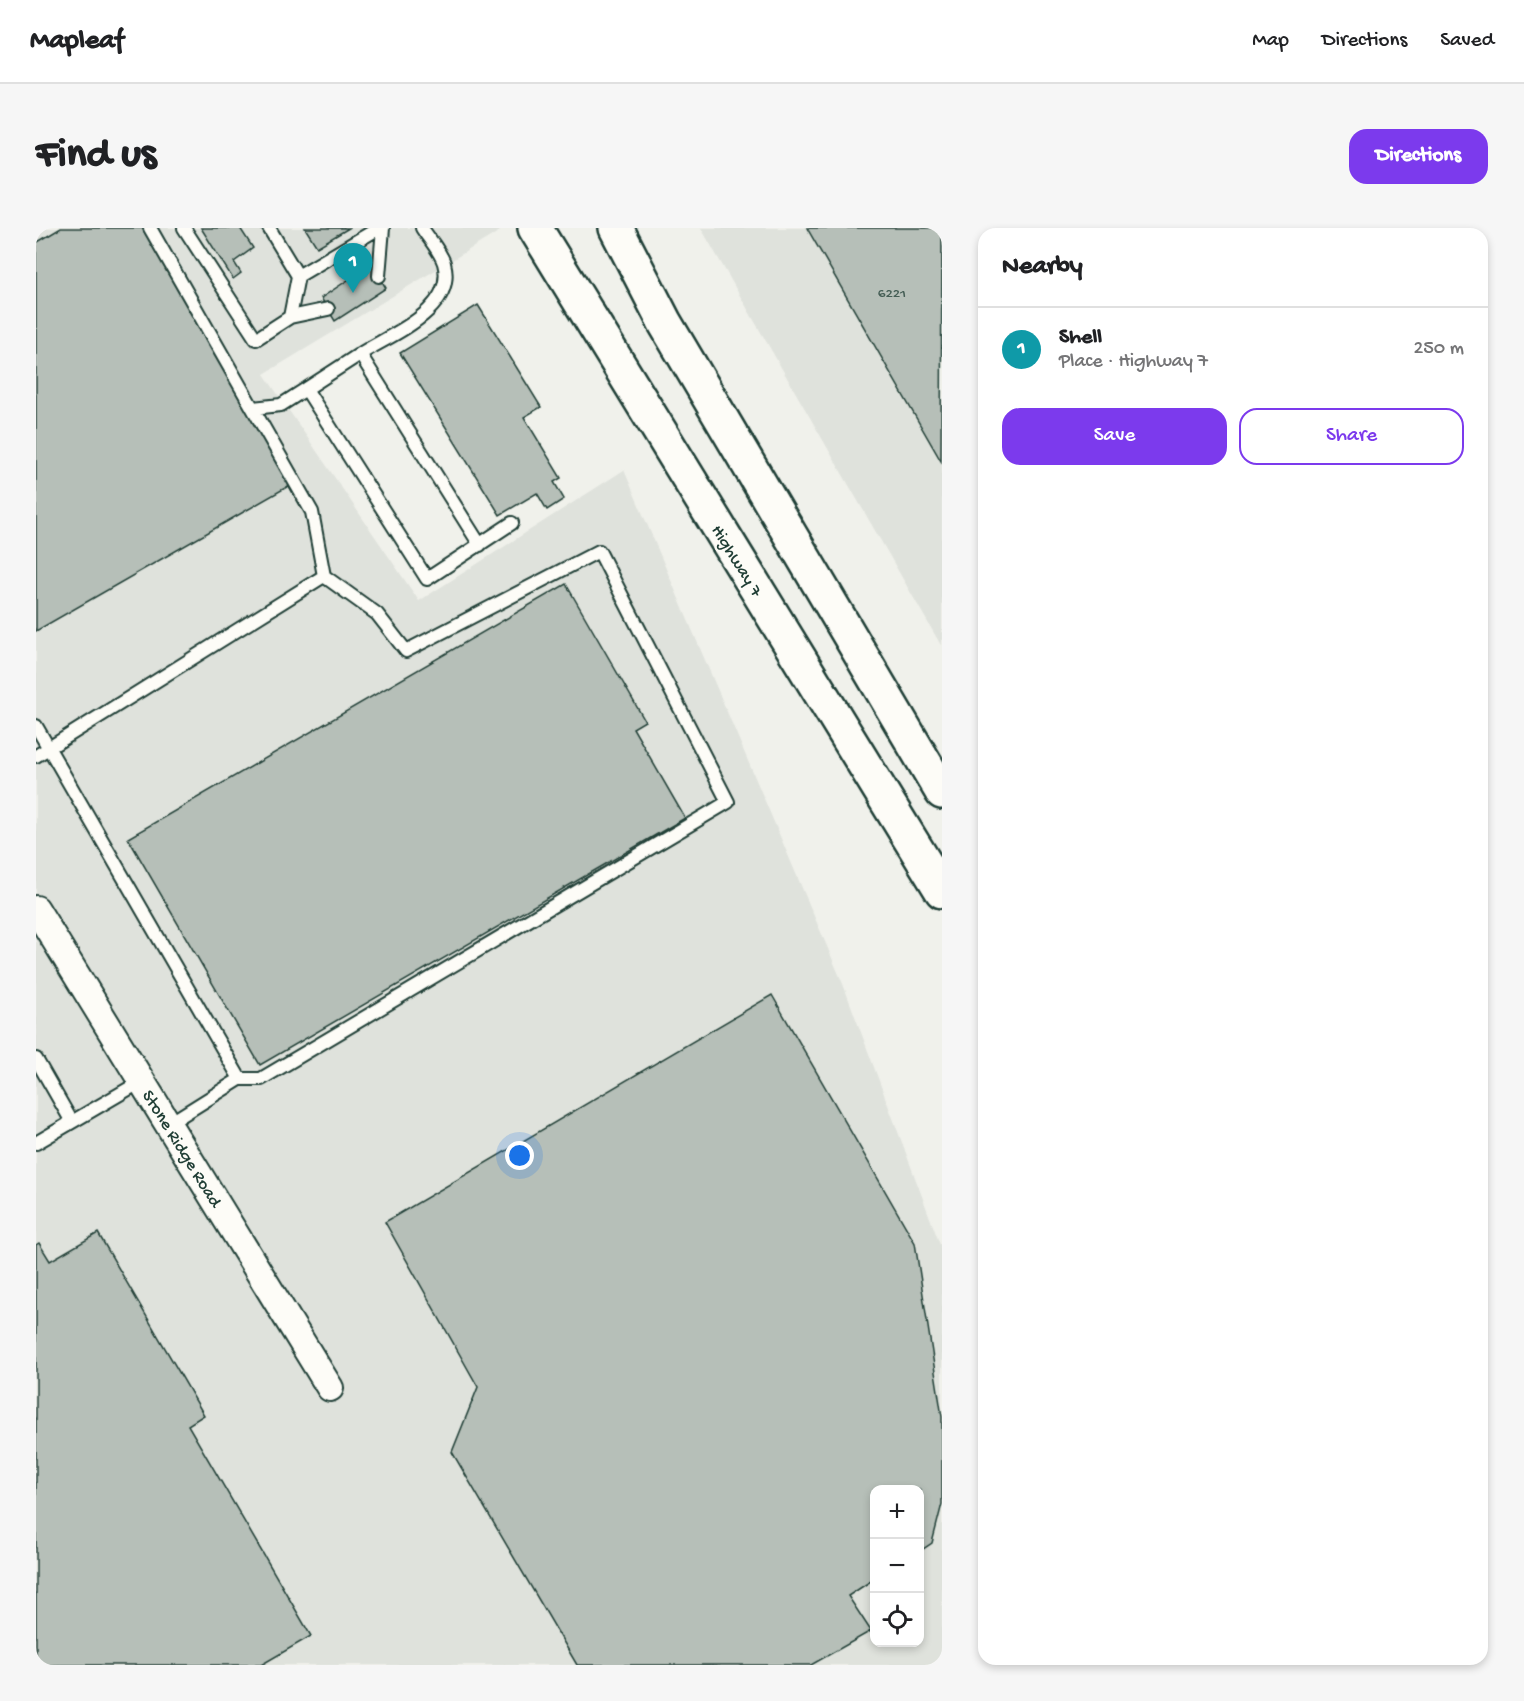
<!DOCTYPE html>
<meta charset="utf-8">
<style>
body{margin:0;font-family:"Gochi Hand",sans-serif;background:#f6f6f6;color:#202124}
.controls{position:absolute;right:18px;bottom:18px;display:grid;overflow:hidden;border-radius:12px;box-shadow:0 3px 9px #0003}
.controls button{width:54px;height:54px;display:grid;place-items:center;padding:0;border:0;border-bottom:2px solid #e0e0e0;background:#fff;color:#202124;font:30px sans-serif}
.you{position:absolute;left:484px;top:928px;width:21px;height:21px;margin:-15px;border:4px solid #fff;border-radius:50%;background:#1a73e8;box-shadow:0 0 0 9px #1a73e833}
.badge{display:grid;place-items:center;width:39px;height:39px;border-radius:50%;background:#7c3aed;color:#fff;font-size:20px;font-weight:700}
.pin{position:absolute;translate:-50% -50px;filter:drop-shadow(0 2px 3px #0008)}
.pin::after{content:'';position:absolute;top:32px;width:21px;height:18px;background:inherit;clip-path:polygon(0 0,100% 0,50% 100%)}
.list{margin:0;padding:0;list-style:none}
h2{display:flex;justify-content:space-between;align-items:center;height:78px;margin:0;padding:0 24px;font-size:26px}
h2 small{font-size:20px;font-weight:400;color:#757577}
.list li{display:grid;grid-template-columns:39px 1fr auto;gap:18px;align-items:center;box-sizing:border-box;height:84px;padding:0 24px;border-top:2px solid #e0e0e0}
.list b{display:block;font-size:22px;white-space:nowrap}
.list p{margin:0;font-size:20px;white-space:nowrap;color:#757577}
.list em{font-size:20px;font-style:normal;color:#757577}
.actions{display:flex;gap:12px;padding:18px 24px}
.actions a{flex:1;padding:14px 0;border:2px solid #7c3aed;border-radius:18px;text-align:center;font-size:21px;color:#7c3aed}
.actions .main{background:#7c3aed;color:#fff}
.icon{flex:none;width:33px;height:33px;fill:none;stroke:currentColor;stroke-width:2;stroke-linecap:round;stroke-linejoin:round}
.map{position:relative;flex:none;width:906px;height:1437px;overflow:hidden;border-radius:18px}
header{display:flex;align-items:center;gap:36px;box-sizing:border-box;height:84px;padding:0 30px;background:#fff;border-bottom:2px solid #e0e0e0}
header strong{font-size:28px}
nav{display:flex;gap:33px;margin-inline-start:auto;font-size:21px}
.intro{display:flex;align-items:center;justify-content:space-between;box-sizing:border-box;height:144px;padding:0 36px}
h1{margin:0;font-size:42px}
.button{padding:15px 27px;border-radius:18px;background:#7c3aed;color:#fff;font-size:21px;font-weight:700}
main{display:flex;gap:36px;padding:0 36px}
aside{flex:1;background:#fff;border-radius:18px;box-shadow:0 3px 9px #0003}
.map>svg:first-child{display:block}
.built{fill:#dfe2dc;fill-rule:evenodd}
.building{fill:#b6bfb8;stroke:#1f3d34;stroke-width:1.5}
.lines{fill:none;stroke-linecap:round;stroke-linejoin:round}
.service-casing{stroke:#1f3d34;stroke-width:16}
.minor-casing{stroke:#1f3d34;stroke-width:30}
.primary-casing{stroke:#1f3d34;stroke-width:38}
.service{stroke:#fdfcf7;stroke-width:12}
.minor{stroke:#fdfcf7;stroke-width:26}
.primary{stroke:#fdfcf7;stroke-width:33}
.labels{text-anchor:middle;stroke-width:4.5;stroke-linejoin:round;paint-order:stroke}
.number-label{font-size:15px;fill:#455e55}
.street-label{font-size:18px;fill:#1f3d34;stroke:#fdfcf7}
</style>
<header>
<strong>Mapleaf</strong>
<nav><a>Map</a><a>Directions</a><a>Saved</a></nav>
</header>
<div class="intro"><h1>Find us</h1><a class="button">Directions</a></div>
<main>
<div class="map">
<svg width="906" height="1437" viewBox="0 0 906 1437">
<rect width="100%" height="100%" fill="#f0f1eb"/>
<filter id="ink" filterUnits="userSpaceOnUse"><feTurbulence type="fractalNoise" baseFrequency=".0167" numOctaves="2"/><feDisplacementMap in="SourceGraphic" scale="12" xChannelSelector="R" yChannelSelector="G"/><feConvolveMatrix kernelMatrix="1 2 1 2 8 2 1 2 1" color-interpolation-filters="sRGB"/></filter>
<g filter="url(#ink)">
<path class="built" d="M0,0H463L464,3L228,146L383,373L588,242L807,756L906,1022V1437H0ZM838,1262H884V1414H838Z
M665,0H906V419Z"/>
<path class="building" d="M25,0H111L258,255L0,403V15Z
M165,0H204L217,20L198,34L205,45L197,51Z
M269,0H313L281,19Z
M771,0H906L905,233Z
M336,36L350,60L299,93L285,70Z
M442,77L505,179L488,189L525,250L518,254L528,271L511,282L501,265L464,287L364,125Z
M530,356L609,493L597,500L649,590L224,837L92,610Z
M736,767L879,1015L906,1189V1276L896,1315L884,1323V1262H838V1351L812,1368L835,1403L775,1437H541L416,1224L442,1159L349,994Z
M62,1005L168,1187L152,1197L275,1408L225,1437H0V1017L3,1015L14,1033Z"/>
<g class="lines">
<defs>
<path id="service" d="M114,0L276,284L288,348L341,386L370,423L563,323L692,574L225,851H204
M148,0L220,111L254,89L262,48
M233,0L262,48L343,0
M386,0C393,11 404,23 408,35C421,82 355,106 324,126L444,317
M343,48L347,0
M254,89L292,81
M324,126L270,161L391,351L476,295
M217,180L245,177L270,161
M0,498L204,851L132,896
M0,528L288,348
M0,831L36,894
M0,915L106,853"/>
<path id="minor" d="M0,681L294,1160"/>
<path id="primary" d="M499,0L906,663
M580,0L629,95L906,564"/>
</defs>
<use href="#service" class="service-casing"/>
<use href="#minor" class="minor-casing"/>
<use href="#primary" class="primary-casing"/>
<use href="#service" class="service"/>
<use href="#minor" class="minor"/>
<use href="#primary" class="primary"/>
</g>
</g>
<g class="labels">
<g class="number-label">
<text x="856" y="69">6221</text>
</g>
<g class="street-label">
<text transform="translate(702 332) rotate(58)" y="6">Highway 7</text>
<text transform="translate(147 920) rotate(58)" y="6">Stone Ridge Road</text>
</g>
</g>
</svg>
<div class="controls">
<button>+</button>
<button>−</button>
<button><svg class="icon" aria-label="locate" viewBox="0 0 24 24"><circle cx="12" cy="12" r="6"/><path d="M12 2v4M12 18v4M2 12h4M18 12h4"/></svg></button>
</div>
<div class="you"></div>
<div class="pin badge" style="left:317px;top:65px;background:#0f9aa8">1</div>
</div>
<aside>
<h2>Nearby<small></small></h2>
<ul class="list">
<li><span class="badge" style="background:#0f9aa8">1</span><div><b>Shell</b><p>Place · Highway 7</p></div><em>250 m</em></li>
</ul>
<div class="actions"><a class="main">Save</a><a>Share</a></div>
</aside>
</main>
